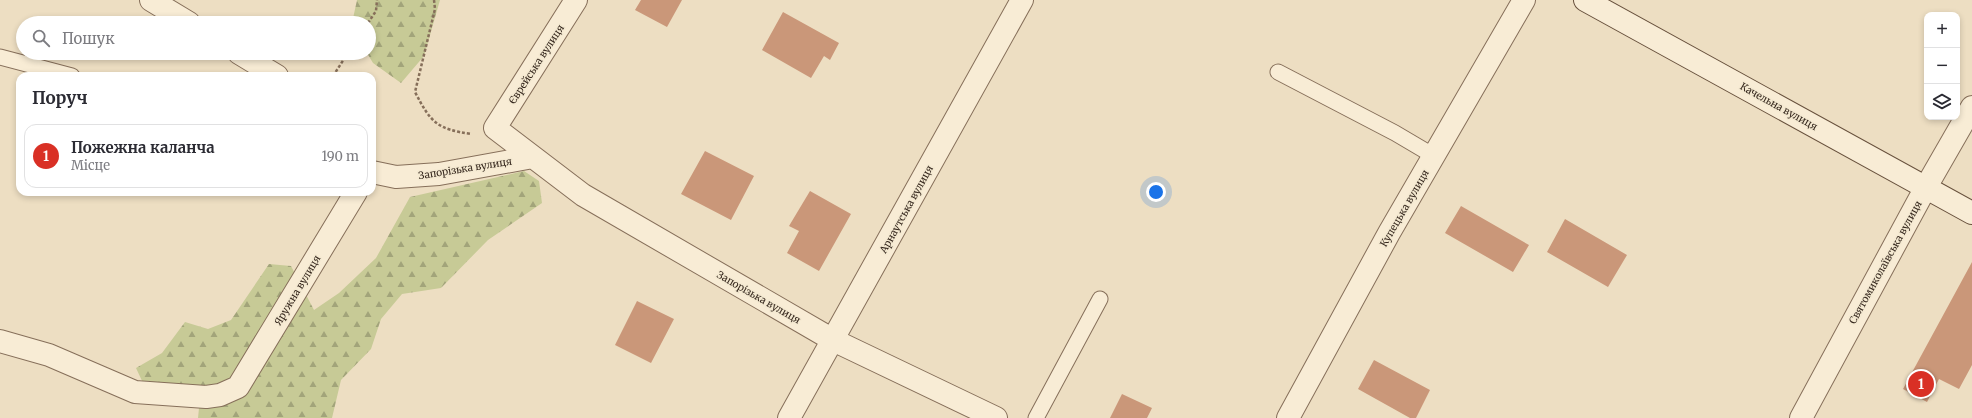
<!DOCTYPE html>
<html lang="uk">
<meta charset="utf-8">
<style>
body{margin:0;font-family:Merriweather,serif;background:#f2f2f3;color:#2b2b33}
.controls{position:absolute;right:12px;top:12px;display:grid;overflow:hidden;border-radius:8px;box-shadow:0 2px 6px #0003}
.controls button{width:36px;height:36px;display:grid;place-items:center;padding:0;border:0;border-bottom:1px solid #e1e1e2;background:#fff;color:#2b2b33;font:20px sans-serif}
.you{position:absolute;left:1156px;top:192px;width:14px;height:14px;margin:-10px;border:3px solid #fff;border-radius:50%;background:#1a73e8;box-shadow:0 0 0 6px #1a73e833}
.badge{display:grid;place-items:center;width:26px;height:26px;border-radius:50%;background:#d93025;color:#fff;font-size:13px;font-weight:700}
.pin{position:absolute;translate:-50% -50%;border:2px solid #fff;box-shadow:0 1px 4px #0006}
.list{margin:0;padding:0;list-style:none}
h2{display:flex;justify-content:space-between;align-items:center;height:52px;margin:0;padding:0 16px;font-size:17px}
h2 small{font-size:13px;font-weight:400;color:#7c7c81}
.list li{display:grid;grid-template-columns:26px 1fr auto;gap:12px;align-items:center;box-sizing:border-box;height:64px;margin:0 8px 8px;padding:0 8px;border:1px solid #e1e1e2;border-radius:12px}
.list b{display:block;font-size:15px;white-space:nowrap}
.list p{margin:0;font-size:13px;white-space:nowrap;color:#7c7c81}
.list em{font-size:13px;font-style:normal;color:#7c7c81}
.icon{flex:none;width:22px;height:22px;fill:none;stroke:currentColor;stroke-width:2;stroke-linecap:round;stroke-linejoin:round}
.map{position:relative;flex:none;width:1972px;height:418px;overflow:hidden}
.search{position:absolute;background:#fff;box-shadow:0 2px 6px #0003;left:16px;top:16px;width:360px;height:44px;display:flex;align-items:center;gap:10px;box-sizing:border-box;padding:0 14px;border-radius:22px;color:#7c7c81;font-size:15px}
.panel{position:absolute;background:#fff;box-shadow:0 2px 6px #0003;left:16px;top:72px;width:360px;height:124px;border-radius:12px}
.map>svg:first-child{display:block}
.forest{fill:url(#forest-firs)}
.building{fill:#ca9779}
.lines{fill:none;stroke-linecap:round;stroke-linejoin:round}
.lane-casing{stroke:#866f5a;stroke-width:17}
.street-casing{stroke:#866f5a;stroke-width:24}
.secondary-casing{stroke:#68513d;stroke-width:24}
.path{stroke:#866f5a;stroke-width:2.5;stroke-dasharray:3 2;stroke-linecap:butt}
.lane{stroke:#f8ecd5;stroke-width:15}
.street{stroke:#f8ecd5;stroke-width:22}
.secondary{stroke:#f8ecd5;stroke-width:22}
.labels{text-anchor:middle;stroke-width:3;stroke-linejoin:round;paint-order:stroke}
.street-label{font-size:10px;fill:#36281e;stroke:#f4e9d1}
</style>
<div class="map">
<svg width="1972" height="418" viewBox="0 0 1972 418">
<defs>
<pattern id="forest-firs" width="22" height="20" patternUnits="userSpaceOnUse"><rect width="22" height="20" fill="#c7ca96"/><path d="M5 1l3.5 6h-7zM16 11l3.5 6h-7z" fill="#a2a47a"/></pattern>
</defs>
<rect width="100%" height="100%" fill="#eddec2"/>
<path class="forest" d="M357,0H440L424,56L401,83L373,63L367,53H369V23H352Z
M524,171L539,181L542,203L488,240L441,288L402,294L381,319L371,349L341,380L332,418H198L201,388L143,383L136,368L162,353L185,322L208,329L231,320L269,264L291,266L314,310L339,293L376,258L410,197Z"/>
<path class="building" d="M641,0H682L667,27L635,10Z
M783,12L839,43L830,60L824,56L811,78L762,50Z
M705,151L754,176L731,220L681,194Z
M810,191L851,214L819,271L787,253L799,231L789,226Z
M1461,206L1529,245L1513,272L1445,233Z
M1565,219L1627,255L1608,287L1547,252Z
M1972,262V365L1959,389L1939,379L1927,402L1903,389Z
M637,301L674,319L651,363L615,345Z
M1374,360L1430,390L1416,418H1410L1358,389Z
M1122,394L1152,408L1147,418H1110Z"/>
<g class="lines">
<defs>
<path id="lane" d="M0,57L72,76
M1278,72L1395,133L1434,156
M1036,418L1100,299"/>
<path id="street" d="M151,0L189,23
M576,0L495,128L583,195L833,340L996,418
M239,53L277,76
M372,172L396,177L439,174L533,157
M0,341L49,355L135,392L206,397L220,395L238,387L356,192
M789,418L1022,0
M1288,418L1389,233L1524,0
M1801,418L1926,187L1972,107"/>
<path id="secondary" d="M1585,0L1972,213"/>
</defs>
<use href="#lane" class="lane-casing"/>
<use href="#street" class="street-casing"/>
<use href="#secondary" class="secondary-casing"/>
<path class="path" d="M434,0L435,9L415,92C431,123 437,129 471,134
M368,23L376,11L377,0
M333,76L348,53"/>
<use href="#lane" class="lane"/>
<use href="#street" class="street"/>
<use href="#secondary" class="secondary"/>
</g>
<g class="labels">
<g class="street-label">
<text transform="translate(536 64) rotate(-57)" y="4">Єврейська вулиця</text>
<text transform="translate(1779 106) rotate(29)" y="4">Качельна вулиця</text>
<text transform="translate(465 168) rotate(-9)" y="4">Запорізька вулиця</text>
<text transform="translate(1404 208) rotate(-60)" y="4">Купецька вулиця</text>
<text transform="translate(906 209) rotate(-61)" y="4">Арнаутська вулиця</text>
<text transform="translate(1885 262) rotate(-61)" y="4">Святомиколаївська вулиця</text>
<text transform="translate(297 290) rotate(-59)" y="4">Яружна вулиця</text>
<text transform="translate(759 297) rotate(30)" y="4">Запорізька вулиця</text>
</g>
</g>
</svg>
<div class="controls">
<button>+</button>
<button>−</button>
<button><svg class="icon" aria-label="layers" viewBox="0 0 24 24"><path d="M12 4l9 5-9 5-9-5zM3 14l9 5 9-5"/></svg></button>
</div>
<div class="you"></div>
<div class="pin badge" style="left:1921px;top:384px">1</div>
<div class="search"><svg class="icon" aria-label="search" viewBox="0 0 24 24"><circle cx="10" cy="10" r="6"/><path d="M15 15l6 6"/></svg>Пошук</div>
<section class="panel">
<h2>Поруч<small></small></h2>
<ul class="list">
<li><span class="badge">1</span><div><b>Пожежна каланча</b><p>Місце</p></div><em>190 m</em></li>
</ul>
</section>
</div>
